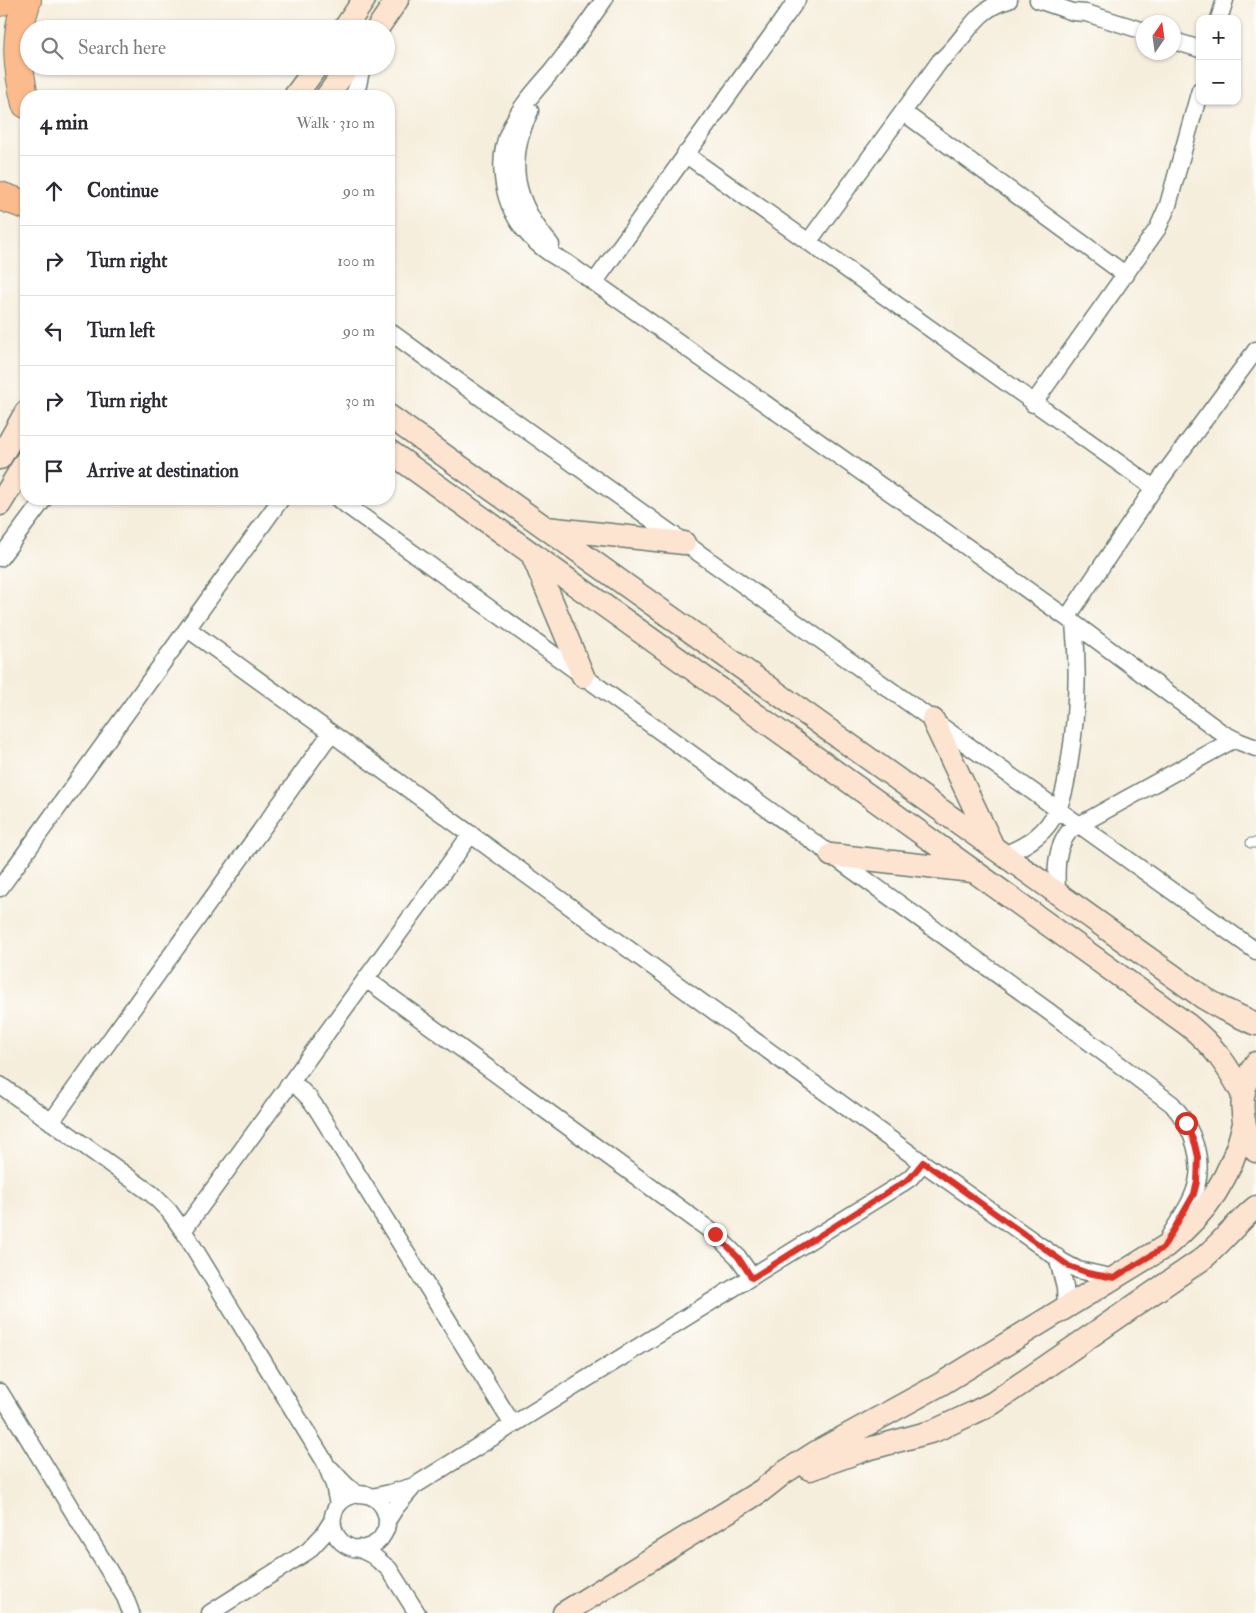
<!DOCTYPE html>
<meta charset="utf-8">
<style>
body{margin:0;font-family:"IM FELL Double Pica",serif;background:#f2f2f3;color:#2b2b33}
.controls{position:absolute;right:15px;top:15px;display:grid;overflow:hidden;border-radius:10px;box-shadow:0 1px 4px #0004}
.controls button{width:45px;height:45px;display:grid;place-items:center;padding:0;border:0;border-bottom:1px solid #e1e1e2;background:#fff;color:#2b2b33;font:25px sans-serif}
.compass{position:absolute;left:1136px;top:15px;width:45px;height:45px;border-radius:50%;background:#fff;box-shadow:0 1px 4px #0004;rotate:13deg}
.stop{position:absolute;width:15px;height:15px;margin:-11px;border:4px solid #d93025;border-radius:50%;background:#fff}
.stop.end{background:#d93025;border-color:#fff;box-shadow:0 1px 5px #0008}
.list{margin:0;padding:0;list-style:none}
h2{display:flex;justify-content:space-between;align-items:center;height:65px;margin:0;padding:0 20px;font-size:21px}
h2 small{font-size:16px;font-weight:400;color:#7c7c81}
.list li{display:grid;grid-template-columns:32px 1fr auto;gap:15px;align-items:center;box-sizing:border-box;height:70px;padding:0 20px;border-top:1px solid #e1e1e2}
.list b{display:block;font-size:19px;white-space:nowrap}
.list em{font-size:16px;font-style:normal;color:#7c7c81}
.icon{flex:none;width:28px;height:28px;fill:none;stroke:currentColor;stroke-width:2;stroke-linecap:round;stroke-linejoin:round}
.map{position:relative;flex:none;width:1256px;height:1613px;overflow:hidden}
.search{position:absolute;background:#fff;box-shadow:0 1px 4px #0004;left:20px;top:20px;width:375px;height:55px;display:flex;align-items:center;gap:12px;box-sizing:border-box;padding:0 18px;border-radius:28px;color:#7c7c81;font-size:19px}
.panel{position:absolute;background:#fff;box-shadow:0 1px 4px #0004;left:20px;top:90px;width:375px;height:415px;border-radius:20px}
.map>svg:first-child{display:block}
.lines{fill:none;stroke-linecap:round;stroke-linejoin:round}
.lane-casing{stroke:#6a7b6f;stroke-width:11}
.street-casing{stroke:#6a7b6f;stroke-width:19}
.secondary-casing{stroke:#6a7b6f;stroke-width:25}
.highway-casing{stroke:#6a7b6f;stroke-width:30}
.lane{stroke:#fff;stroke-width:9}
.street{stroke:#fff;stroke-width:16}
.secondary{stroke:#fde4d1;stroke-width:22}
.highway{stroke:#fbbb8d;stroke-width:28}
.route{stroke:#d93025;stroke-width:6}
</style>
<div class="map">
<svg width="1256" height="1613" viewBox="0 0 1256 1613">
<rect width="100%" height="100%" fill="#fdfcf7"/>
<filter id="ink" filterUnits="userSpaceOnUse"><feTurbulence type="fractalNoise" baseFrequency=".02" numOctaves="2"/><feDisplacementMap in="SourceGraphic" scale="10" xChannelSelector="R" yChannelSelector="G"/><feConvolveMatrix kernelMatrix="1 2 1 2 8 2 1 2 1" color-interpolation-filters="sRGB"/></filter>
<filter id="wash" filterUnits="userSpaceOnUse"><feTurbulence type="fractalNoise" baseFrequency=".0096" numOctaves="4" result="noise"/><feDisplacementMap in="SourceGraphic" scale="20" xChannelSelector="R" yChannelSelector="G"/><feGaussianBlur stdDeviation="1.12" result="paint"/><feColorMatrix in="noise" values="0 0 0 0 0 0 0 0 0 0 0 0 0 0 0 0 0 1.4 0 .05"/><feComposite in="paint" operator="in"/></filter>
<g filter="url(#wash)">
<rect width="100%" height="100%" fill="#f6eedd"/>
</g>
<g filter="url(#ink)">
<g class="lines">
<defs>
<path id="lane" d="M1251,843H1256"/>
<path id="street" d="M604,0C587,23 571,48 552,71C537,89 520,106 510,129C503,144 501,160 503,177C507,217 532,246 567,263L1067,618L1222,733L1240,742L1256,748
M1038,0L1073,12L1086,13L1144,31
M1219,19L1225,0
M1174,41L1200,49
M353,96L358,85L362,66
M530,111C505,163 515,203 551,245
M903,112L1126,275
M685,154C842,264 997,378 1154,488
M809,241L940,61C966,40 973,9 1009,0
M594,283L797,0
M389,331L455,379L1256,951
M1033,404L1158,228L1168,205L1200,90
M338,499L1048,1011L1172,1104C1193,1128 1206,1162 1194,1193C1188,1209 1177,1223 1169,1237
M0,558L44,499
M1067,618L1154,488L1256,350
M188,629L923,1163L1063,1262L1078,1270L1115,1278
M1004,855C1023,847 1041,837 1052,819C1063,804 1066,783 1069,765C1077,717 1079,671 1074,623
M0,888L281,499
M1057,893C1056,869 1055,849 1070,830L1233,740
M366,979L715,1234L738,1257L752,1277
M292,1081L309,1098L317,1109L513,1425
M0,1085L152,1194L169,1211L186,1235L325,1462L334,1485L338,1504
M51,1122L331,733
M183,1231L471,834
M1057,1257L1065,1287L1066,1308
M0,1392L125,1597L131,1613
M331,1469C338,1477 347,1488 356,1493C360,1495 366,1494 371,1496C385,1503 392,1521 383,1535C380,1541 374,1545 368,1547C333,1559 315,1503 357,1494
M372,1497L390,1493L414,1486L901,1184L910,1178L923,1163
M387,1521L396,1507L414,1486
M358,1548L372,1555L389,1569L417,1613
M210,1613L308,1551L323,1535L332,1521"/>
<path id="secondary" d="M344,29L364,0
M377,29L397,0
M295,96L317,66
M327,96L349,66
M389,416L1204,998L1223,1009L1256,1024
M389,451L1188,1025C1214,1046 1228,1066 1243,1095
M0,458L26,412
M0,504L26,461
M546,528L684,543
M532,554L583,676
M933,720L993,847
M831,855L972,871
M1256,1063C1237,1091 1239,1123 1256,1151
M810,1469L864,1450L934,1431L973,1413L993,1403L1201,1260C1221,1244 1236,1223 1256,1207
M564,1613L761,1491L785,1472L815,1453L941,1384L1166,1246C1208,1212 1231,1177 1244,1124"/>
<path id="highway" d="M0,2L2,0
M26,104C17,67 14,37 27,0
M0,196L26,205"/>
</defs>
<use href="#lane" class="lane-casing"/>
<use href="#street" class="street-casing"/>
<use href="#secondary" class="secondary-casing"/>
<use href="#highway" class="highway-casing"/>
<use href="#lane" class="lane"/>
<use href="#street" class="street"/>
<use href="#secondary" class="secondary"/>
<use href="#highway" class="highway"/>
</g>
</g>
<g class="lines" filter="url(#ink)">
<path class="route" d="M715,1234L738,1257L752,1278L901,1184L910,1178L923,1162L1069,1266L1088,1273L1114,1278L1163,1248L1194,1194L1197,1182L1198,1157L1195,1144L1186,1123"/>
</g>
</svg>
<div class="controls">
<button>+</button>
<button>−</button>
</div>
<svg class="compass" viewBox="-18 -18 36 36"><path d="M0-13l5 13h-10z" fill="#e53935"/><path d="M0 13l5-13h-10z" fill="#7c7c81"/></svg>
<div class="stop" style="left:1186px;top:1123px"></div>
<div class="stop end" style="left:715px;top:1234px"></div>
<div class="search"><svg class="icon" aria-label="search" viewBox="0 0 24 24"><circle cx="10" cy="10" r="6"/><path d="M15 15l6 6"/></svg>Search here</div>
<section class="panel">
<h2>4 min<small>Walk · 310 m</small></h2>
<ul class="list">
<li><svg class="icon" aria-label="ahead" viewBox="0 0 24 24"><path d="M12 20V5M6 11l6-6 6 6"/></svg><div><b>Continue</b></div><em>90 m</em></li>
<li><svg class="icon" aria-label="right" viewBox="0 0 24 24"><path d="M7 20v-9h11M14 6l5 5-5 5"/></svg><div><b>Turn right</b></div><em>100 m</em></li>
<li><svg class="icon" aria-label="left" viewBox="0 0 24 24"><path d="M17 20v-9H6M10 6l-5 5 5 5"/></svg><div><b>Turn left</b></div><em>90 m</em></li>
<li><svg class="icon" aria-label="right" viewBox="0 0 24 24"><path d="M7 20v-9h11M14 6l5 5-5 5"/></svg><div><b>Turn right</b></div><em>30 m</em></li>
<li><svg class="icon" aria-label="arrive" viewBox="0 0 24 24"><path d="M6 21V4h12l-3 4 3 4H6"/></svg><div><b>Arrive at destination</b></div></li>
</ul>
</section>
</div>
